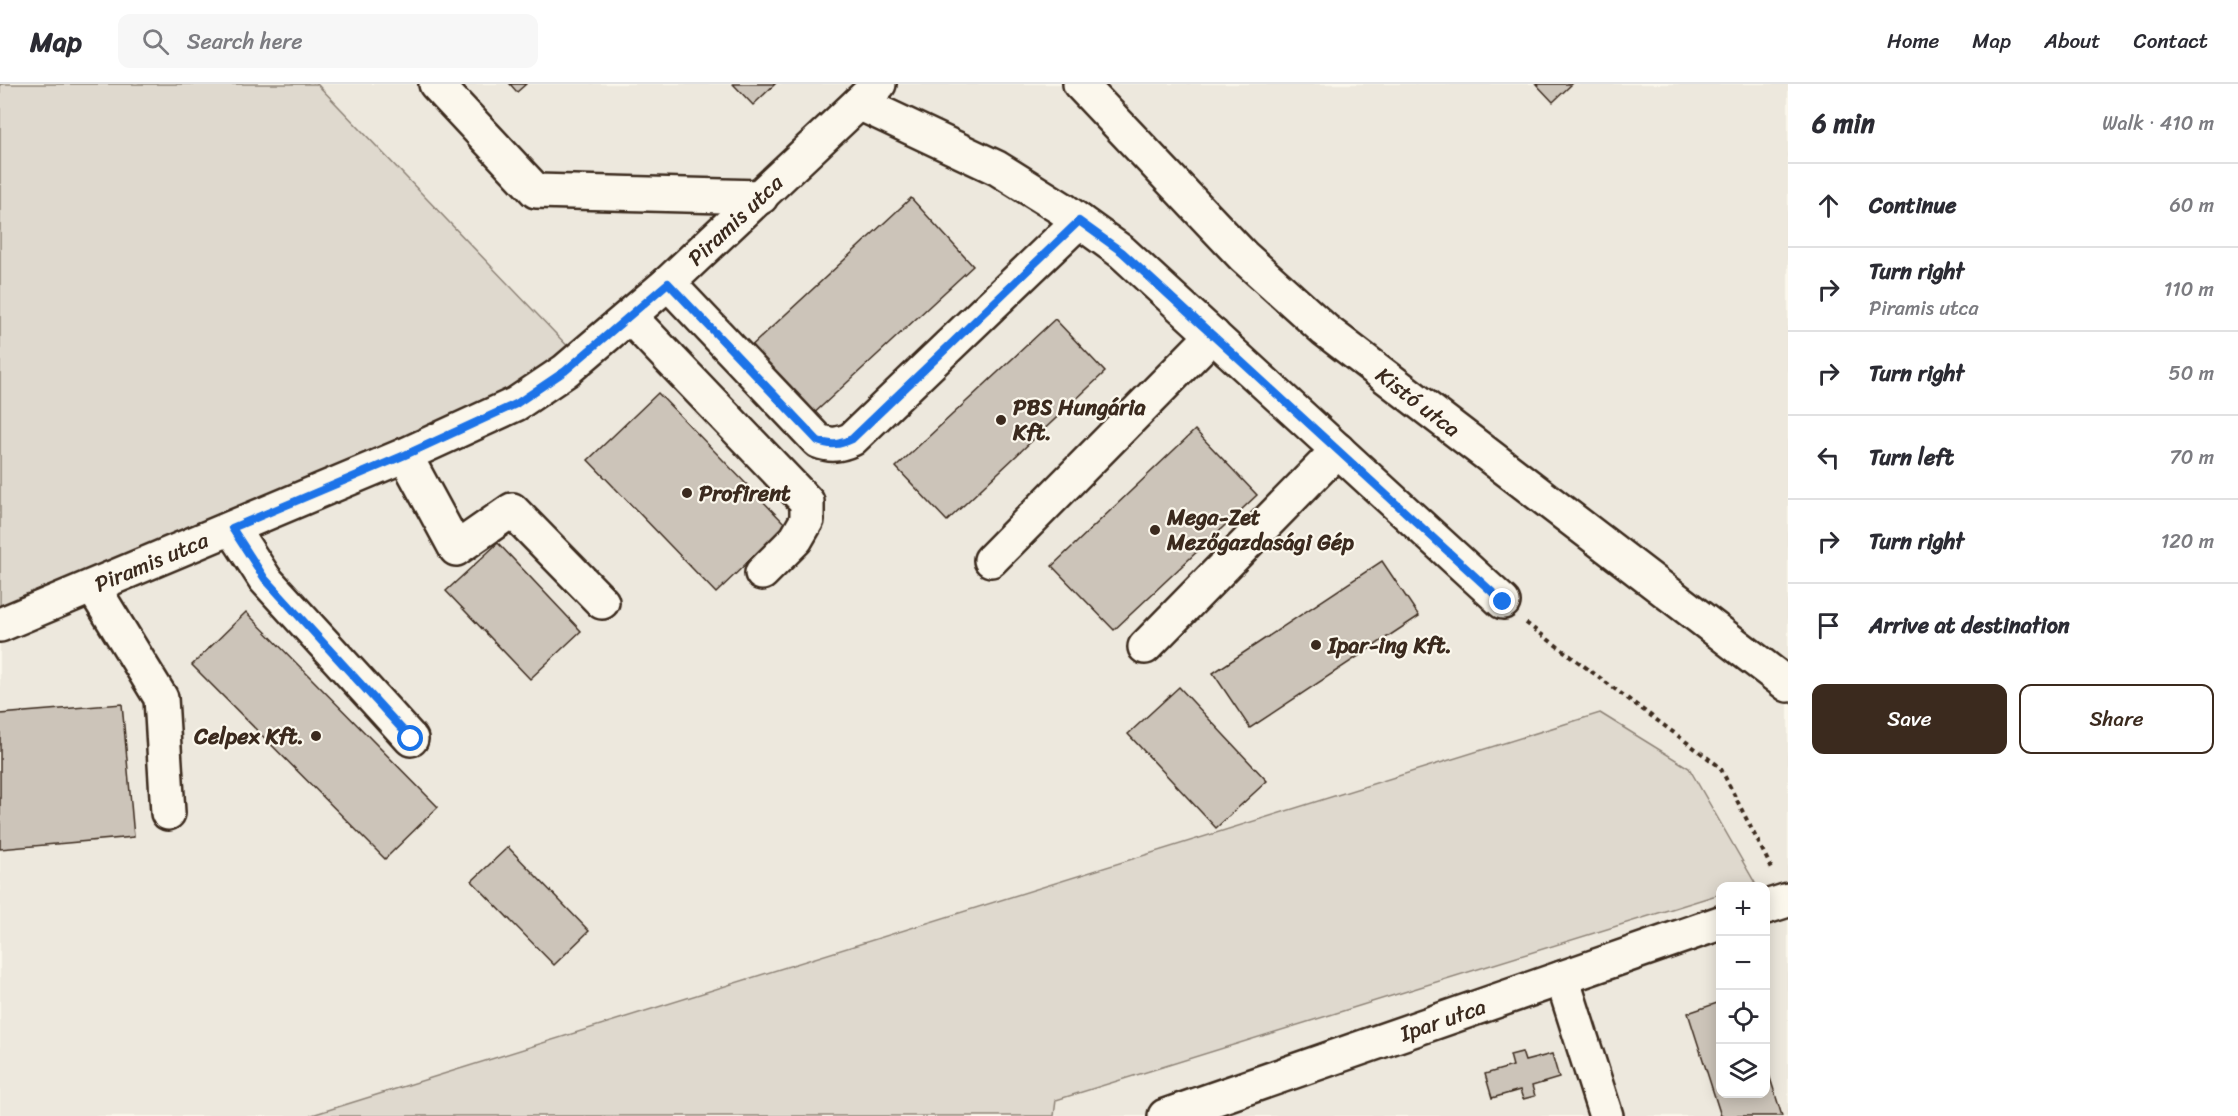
<!DOCTYPE html>
<meta charset="utf-8">
<style>
body{margin:0;font-family:Sriracha,sans-serif;background:#f7f7f7;color:#2b2b33}
.controls{position:absolute;right:18px;bottom:18px;display:grid;overflow:hidden;border-radius:12px;box-shadow:0 3px 15px #0003}
.controls button{width:54px;height:54px;display:grid;place-items:center;padding:0;border:0;border-bottom:2px solid #e1e1e2;background:#fff;color:#2b2b33;font:30px sans-serif}
.stop{position:absolute;width:18px;height:18px;margin:-14px;border:4px solid #1a73e8;border-radius:50%;background:#fff}
.stop.end{background:#1a73e8;border-color:#fff;box-shadow:0 2px 6px #0008}
.list{margin:0;padding:0;list-style:none}
h2{display:flex;justify-content:space-between;align-items:center;height:78px;margin:0;padding:0 24px;font-size:26px}
h2 small{font-size:20px;font-weight:400;color:#7c7c81}
.list li{display:grid;grid-template-columns:39px 1fr auto;gap:18px;align-items:center;box-sizing:border-box;height:84px;padding:0 24px;border-top:2px solid #e1e1e2}
.list b{display:block;font-size:22px;white-space:nowrap}
.list p{margin:0;font-size:20px;white-space:nowrap;color:#7c7c81}
.list em{font-size:20px;font-style:normal;color:#7c7c81}
.actions{display:flex;gap:12px;padding:18px 24px}
.actions a{flex:1;padding:14px 0;border:2px solid #3b2a1e;border-radius:12px;text-align:center;font-size:21px;color:#3b2a1e}
.actions .main{background:#3b2a1e;color:#fff}
.icon{flex:none;width:33px;height:33px;fill:none;stroke:currentColor;stroke-width:2;stroke-linecap:round;stroke-linejoin:round}
.map{position:relative;flex:none;width:1788px;height:1032px;overflow:hidden}
header{display:flex;align-items:center;gap:36px;box-sizing:border-box;height:84px;padding:0 30px;background:#fff;border-bottom:2px solid #e1e1e2}
header strong{font-size:28px}
nav{display:flex;gap:33px;margin-inline-start:auto;font-size:21px}
.search{width:420px;height:54px;background:#f7f7f7;display:flex;align-items:center;gap:15px;box-sizing:border-box;padding:0 21px;border-radius:12px;color:#7c7c81;font-size:22px}
main{display:flex}
aside{flex:1;background:#fff}
.map>svg:first-child{display:block}
.built{fill:#ede8dd;fill-rule:evenodd}
.green{fill:#dfd9ce;stroke:#8d8276;stroke-width:1.5}
.building{fill:#ccc4b9;stroke:#3b2a1e;stroke-width:1.5}
.lines{fill:none;stroke-linecap:round;stroke-linejoin:round}
.minor-casing{stroke:#3b2a1e;stroke-width:38}
.path{stroke:#3b2a1e;stroke-width:4;stroke-dasharray:4.5 4.5;stroke-linecap:butt}
.minor{stroke:#fbf7ec;stroke-width:33}
.route{stroke:#1a73e8;stroke-width:8}
.poi-dot{fill:#3b2a1e;stroke:#fbf7ec;stroke-width:2}
.labels{text-anchor:middle;stroke-width:4.5;stroke-linejoin:round;paint-order:stroke}
.street-label{font-size:22px;fill:#3b2a1e;stroke:#fbf7ec}
.poi-label{font-size:22px;font-weight:bold;fill:#3b2a1e;stroke:#fbf7ec;text-anchor:start}
</style>
<header>
<strong>Map</strong>
<div class="search"><svg class="icon" aria-label="search" viewBox="0 0 24 24"><circle cx="10" cy="10" r="6"/><path d="M15 15l6 6"/></svg>Search here</div>
<nav><a>Home</a><a>Map</a><a>About</a><a>Contact</a></nav>
</header>
<main>
<div class="map">
<svg width="1788" height="1032" viewBox="0 0 1788 1032">
<rect width="100%" height="100%" fill="#fbf7ec"/>
<filter id="ink" filterUnits="userSpaceOnUse"><feTurbulence type="fractalNoise" baseFrequency=".0167" numOctaves="2"/><feDisplacementMap in="SourceGraphic" scale="12" xChannelSelector="R" yChannelSelector="G"/><feConvolveMatrix kernelMatrix="1 2 1 2 8 2 1 2 1" color-interpolation-filters="sRGB"/></filter>
<g filter="url(#ink)">
<path class="built" d="M317,0H1788V1032H0V536L577,272ZM1720,802H1766V1010H1720Z"/>
<path class="green" d="M0,0H317L577,272L564,285L0,536Z
M1600,629L1689,684L1755,799L1743,802H1720V810L1056,1016L1054,1032H309Z"/>
<path class="building" d="M510,0H526L517,8Z
M733,0H775L753,21Z
M1536,0H1572L1553,18Z
M911,114L973,182L809,334L746,267Z
M1055,235L1105,288L947,437L896,383Z
M658,309L786,441L716,509L588,376Z
M1195,346L1257,411L1114,546L1052,482Z
M498,459L581,547L530,595L446,507Z
M1382,477L1419,532L1250,644L1213,589Z
M246,528L438,723L385,775L192,581Z
M1179,603L1267,697L1216,744L1128,650Z
M122,620L134,753L0,765V630Z
M508,763L589,847L554,881L472,797Z
M1720,918V1010H1766V981L1782,1032H1721L1688,929Z
M1522,968L1525,977L1552,970L1559,994L1532,1002L1535,1012L1523,1015L1520,1006L1492,1014L1485,990L1513,982L1510,971Z"/>
<g class="lines">
<defs>
<g id="minor">
<path d="M436,0L536,107L761,113"/>
<path id="s1" d="M1080,0L1243,172L1325,246L1788,601"/>
<path d="M859,19L997,84L1061,124L1122,168L1503,518"/>
<path d="M668,199L818,357C831,362 839,361 852,355L1079,137"/>
<path d="M630,233L807,418V436L796,455L762,489"/>
<path d="M405,371L456,465L512,426L602,518"/>
<path d="M232,444L265,495L411,655"/>
<path d="M991,476L1213,251"/>
<path d="M93,503L161,614L168,729"/>
<path id="s2" d="M0,541L405,371L516,320L565,287L668,199L879,0"/>
<path d="M1145,563L1338,366"/>
<path d="M1766,823L1788,816"/>
<path d="M1562,894L1606,1032"/>
<path id="s3" d="M1165,1032L1720,839"/>
</g>
</defs>
<use href="#minor" class="minor-casing"/>
<path class="path" d="M1526,539L1720,683L1773,787"/>
<use href="#minor" class="minor"/>
</g>
</g>
<g class="lines" filter="url(#ink)">
<path class="route" d="M411,655L265,495L232,444L405,371L516,320L565,287L668,199L818,357C831,362 839,361 852,355L1079,137L1122,168L1503,518"/>
</g>
<g class="poi-dot">
<circle cx="1001" cy="336" r="6"/>
<circle cx="687" cy="409" r="6"/>
<circle cx="1155" cy="446" r="6"/>
<circle cx="1316" cy="561" r="6"/>
<circle cx="316" cy="652" r="6"/>
</g>
<g class="labels">
<g class="street-label">
<text dy="8" stroke="none"><textPath href="#s2" startOffset="848">Piramis utca</textPath></text>
<text dy="8" stroke="none"><textPath href="#s1" startOffset="465">Kistó utca</textPath></text>
<text dy="8" stroke="none"><textPath href="#s2" startOffset="164">Piramis utca</textPath></text>
<text dy="8" stroke="none"><textPath href="#s3" startOffset="294">Ipar utca</textPath></text>
</g>
<g class="poi-label">
<text x="1013" y="331">PBS Hungária<tspan x="1013" dy="25">Kft.</tspan></text>
<text x="699" y="417">Profirent</text>
<text x="1167" y="441">Mega-Zet<tspan x="1167" dy="25">Mezőgazdasági Gép</tspan></text>
<text x="1328" y="569">Ipar-ing Kft.</text>
<text x="304" y="660" text-anchor="end">Celpex Kft.</text>
</g>
</g>
</svg>
<div class="controls">
<button>+</button>
<button>−</button>
<button><svg class="icon" aria-label="locate" viewBox="0 0 24 24"><circle cx="12" cy="12" r="6"/><path d="M12 2v4M12 18v4M2 12h4M18 12h4"/></svg></button>
<button><svg class="icon" aria-label="layers" viewBox="0 0 24 24"><path d="M12 4l9 5-9 5-9-5zM3 14l9 5 9-5"/></svg></button>
</div>
<div class="stop" style="left:411px;top:655px"></div>
<div class="stop end" style="left:1503px;top:518px"></div>
</div>
<aside>
<h2>6 min<small>Walk · 410 m</small></h2>
<ul class="list">
<li><svg class="icon" aria-label="ahead" viewBox="0 0 24 24"><path d="M12 20V5M6 11l6-6 6 6"/></svg><div><b>Continue</b></div><em>60 m</em></li>
<li><svg class="icon" aria-label="right" viewBox="0 0 24 24"><path d="M7 20v-9h11M14 6l5 5-5 5"/></svg><div><b>Turn right</b><p>Piramis utca</p></div><em>110 m</em></li>
<li><svg class="icon" aria-label="right" viewBox="0 0 24 24"><path d="M7 20v-9h11M14 6l5 5-5 5"/></svg><div><b>Turn right</b></div><em>50 m</em></li>
<li><svg class="icon" aria-label="left" viewBox="0 0 24 24"><path d="M17 20v-9H6M10 6l-5 5 5 5"/></svg><div><b>Turn left</b></div><em>70 m</em></li>
<li><svg class="icon" aria-label="right" viewBox="0 0 24 24"><path d="M7 20v-9h11M14 6l5 5-5 5"/></svg><div><b>Turn right</b></div><em>120 m</em></li>
<li><svg class="icon" aria-label="arrive" viewBox="0 0 24 24"><path d="M6 21V4h12l-3 4 3 4H6"/></svg><div><b>Arrive at destination</b></div></li>
</ul>
<div class="actions"><a class="main">Save</a><a>Share</a></div>
</aside>
</main>
